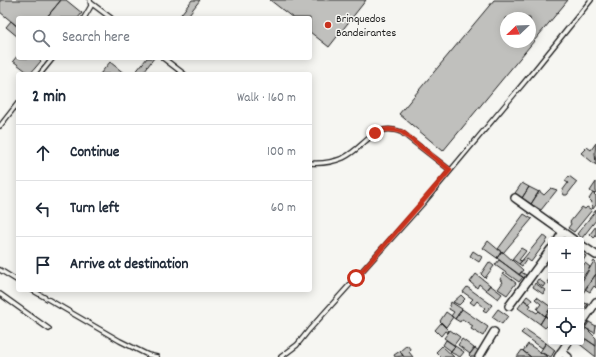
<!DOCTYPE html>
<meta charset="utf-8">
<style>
body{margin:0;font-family:Dekko,sans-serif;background:#f2f2f3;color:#1f2937}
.controls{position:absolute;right:12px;bottom:12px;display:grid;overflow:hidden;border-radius:4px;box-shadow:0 2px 10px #0003}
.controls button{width:36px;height:36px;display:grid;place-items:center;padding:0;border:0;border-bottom:1px solid #e0e1e3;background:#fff;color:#1f2937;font:20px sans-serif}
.compass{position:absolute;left:500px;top:12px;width:36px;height:36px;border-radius:50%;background:#fff;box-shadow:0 2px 10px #0003;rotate:247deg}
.stop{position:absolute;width:12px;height:12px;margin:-9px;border:3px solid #c8321e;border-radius:50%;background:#fff}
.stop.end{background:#c8321e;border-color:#fff;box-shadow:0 1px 4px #0008}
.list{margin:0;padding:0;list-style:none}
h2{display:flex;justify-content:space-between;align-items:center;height:52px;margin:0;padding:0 16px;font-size:17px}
h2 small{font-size:13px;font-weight:400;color:#747a83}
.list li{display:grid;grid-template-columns:26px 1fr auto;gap:12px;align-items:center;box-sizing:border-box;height:56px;padding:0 16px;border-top:1px solid #e0e1e3}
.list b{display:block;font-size:15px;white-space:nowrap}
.list em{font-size:13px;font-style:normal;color:#747a83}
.icon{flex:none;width:22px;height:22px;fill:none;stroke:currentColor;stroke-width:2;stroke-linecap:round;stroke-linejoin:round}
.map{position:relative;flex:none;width:596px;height:357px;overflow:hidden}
.search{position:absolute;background:#fff;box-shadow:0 2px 10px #0003;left:16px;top:16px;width:296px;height:44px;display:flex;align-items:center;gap:10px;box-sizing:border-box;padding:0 14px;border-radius:4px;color:#747a83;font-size:15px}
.panel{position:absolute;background:#fff;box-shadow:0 2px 10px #0003;left:16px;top:72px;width:296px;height:220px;border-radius:4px}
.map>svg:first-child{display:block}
.building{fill:#c0c0bd;stroke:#1c1c1c;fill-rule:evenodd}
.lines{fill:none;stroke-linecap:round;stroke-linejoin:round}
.lane-casing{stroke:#1c1c1c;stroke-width:6}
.street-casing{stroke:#1c1c1c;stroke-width:10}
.lane{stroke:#f6f6f2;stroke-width:3.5}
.street{stroke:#f6f6f2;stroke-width:7}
.route{stroke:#c8321e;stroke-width:5}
.poi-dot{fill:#c8321e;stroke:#f6f6f2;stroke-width:1.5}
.labels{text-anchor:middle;stroke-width:3;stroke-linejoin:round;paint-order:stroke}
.poi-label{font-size:12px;fill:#1c1c1c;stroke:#f6f6f2;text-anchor:start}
</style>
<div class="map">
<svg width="596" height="357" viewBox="0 0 596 357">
<rect width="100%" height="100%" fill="#f6f6f2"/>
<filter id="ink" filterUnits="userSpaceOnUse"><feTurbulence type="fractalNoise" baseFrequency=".025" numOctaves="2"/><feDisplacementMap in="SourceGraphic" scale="8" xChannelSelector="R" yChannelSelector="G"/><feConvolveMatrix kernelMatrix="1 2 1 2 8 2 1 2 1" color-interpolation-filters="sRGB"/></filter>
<g filter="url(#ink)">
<path class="building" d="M0,0H61L46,18H18V27L0,12Z
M61,0H66L82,13L78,18H46Z
M192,0H200L186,18H178Z
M270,0H366L329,47L310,32V18H293Z
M494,0H568L443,151L399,114ZM506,18H530V42H506Z
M11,21L18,27V37L6,27Z
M18,55V58H38L41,61L30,74L13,61Z
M147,58H154L142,74H134Z
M110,62L125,74H100Z
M596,143L595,153L596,165L581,153L587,147L591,150Z
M569,176L577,182L567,195H564L562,191L568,183L565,181Z
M596,182V192L594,194L590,191Z
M522,183L529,187L522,198L515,193Z
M529,187L539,192L531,204L522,198Z
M551,188L557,190L541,210L531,204L539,191L544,195Z
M593,193L596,196V205L593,209L592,208L593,206L591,204L592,202L589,199Z
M582,207L585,209L587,207L592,210L574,232L568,228L571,224L570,222Z
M596,210V220L582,238L577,234Z
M524,214L532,219L503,253L498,249Z
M596,226V236L594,238L590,234Z
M543,235L548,239L531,262L527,259L522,266L519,264Z
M488,241L501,252L497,258L483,248Z
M521,248L526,251L519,260L522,261L519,264L512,259Z
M473,251L482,257L479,262L470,256Z
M502,251L523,270L519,275L497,258Z
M581,253L586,256L581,264Z
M499,260L523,277L519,282L495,265Z
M594,261L596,263V274L581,296V283Z
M489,262L494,266L485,278L481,274Z
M585,263L590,267L581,280V269Z
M521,272L526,275L524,278L519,275Z
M503,273L516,283L507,295L498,289L503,282L500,280Z
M476,274L490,285L486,290L479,284L477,288L470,282Z
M596,274V288L594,286L590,292L585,289Z
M551,277V285L547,282Z
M538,279L545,284L543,287L536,282Z
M535,283L545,290L543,294L533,287Z
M490,285L502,294L498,299L486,290Z
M467,287L492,305L486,312L483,310L485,308L477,301L474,305L470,302L473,299L463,292Z
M461,295L465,299L459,305L453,302Z
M527,296L532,300L529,304L524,300Z
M537,297L551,307L545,316L537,309L541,304L535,299Z
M524,300L531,305L529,308L537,313L539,311L545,316L540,324L518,308Z
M451,302L462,309L455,319L451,316L454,312L449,309Z
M581,302L588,304L583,310L581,309Z
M551,308V320L545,316Z
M462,309L488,327L483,336L471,329L473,326L462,319L460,322L455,319Z
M498,309L508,316L502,324L492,317Z
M446,312L453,317L446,327L440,321Z
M545,316L551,320V332L548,329L550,326L548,325L545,328L540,324Z
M589,322L596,326L595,333L585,328Z
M441,323L449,331L448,333L445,331L441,336L435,330Z
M586,328L596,338V346L581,336Z
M525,329L546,343L542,348L521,333Z
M450,330L460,337L454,345L444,338Z
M462,339L474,348L470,354L458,345Z
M581,339L584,342L586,339L596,346V357L577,342H581Z
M446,340L455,346L451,351L443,345Z
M546,343L555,350L551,357L540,352Z
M528,344L540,352L548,357H531L523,351Z
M407,345L411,350L409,352L413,357H404L400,351Z
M442,346L454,357H441L436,352Z
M455,346L464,352L460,357L450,352Z
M475,348L480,352L476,357H471L469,355Z
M522,350L523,351L531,357H517Z
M400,351L403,356L395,357L394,355Z"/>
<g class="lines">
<defs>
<path id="lane" d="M91,3L111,18
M84,18L91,6L90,0
M163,58L184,74
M40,74L53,58
M0,126L18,103
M310,163C321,164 333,162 343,158C365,148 374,121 401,132L450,170
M0,270L18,281
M32,290L120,341L148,355L157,357
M0,294L49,329
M281,357L297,345L309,330L425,201L537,67L591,0"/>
<path id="street" d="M515,198L574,240
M558,240L563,232
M581,245L596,255
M509,306L551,249
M581,324L596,302
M561,352L568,357
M479,357L494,332
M558,357L568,342"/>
</defs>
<use href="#lane" class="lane-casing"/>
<use href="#street" class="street-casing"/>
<use href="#lane" class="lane"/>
<use href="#street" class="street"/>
</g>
</g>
<g class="lines" filter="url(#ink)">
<path class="route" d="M356,278L450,170L402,132C391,128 385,129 375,133"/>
</g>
<circle class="poi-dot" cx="328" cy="25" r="4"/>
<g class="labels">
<g class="poi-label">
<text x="336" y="22">Brinquedos<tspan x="336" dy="14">Bandeirantes</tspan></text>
</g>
</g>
</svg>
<div class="controls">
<button>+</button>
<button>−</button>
<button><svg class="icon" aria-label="locate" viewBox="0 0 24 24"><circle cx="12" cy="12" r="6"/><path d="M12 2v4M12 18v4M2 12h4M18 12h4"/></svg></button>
</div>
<svg class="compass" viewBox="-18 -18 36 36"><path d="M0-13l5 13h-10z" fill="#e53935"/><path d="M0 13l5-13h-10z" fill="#747a83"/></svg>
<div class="stop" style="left:356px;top:278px"></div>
<div class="stop end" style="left:375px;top:133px"></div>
<div class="search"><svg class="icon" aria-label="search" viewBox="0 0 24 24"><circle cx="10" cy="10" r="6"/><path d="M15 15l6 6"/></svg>Search here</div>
<section class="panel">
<h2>2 min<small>Walk · 160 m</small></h2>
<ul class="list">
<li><svg class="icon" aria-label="ahead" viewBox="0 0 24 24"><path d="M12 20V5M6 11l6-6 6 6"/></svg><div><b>Continue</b></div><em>100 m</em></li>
<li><svg class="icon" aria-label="left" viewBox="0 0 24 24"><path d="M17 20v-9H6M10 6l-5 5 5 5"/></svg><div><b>Turn left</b></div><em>60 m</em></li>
<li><svg class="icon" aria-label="arrive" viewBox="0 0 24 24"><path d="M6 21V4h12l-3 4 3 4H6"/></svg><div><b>Arrive at destination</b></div></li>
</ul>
</section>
</div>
